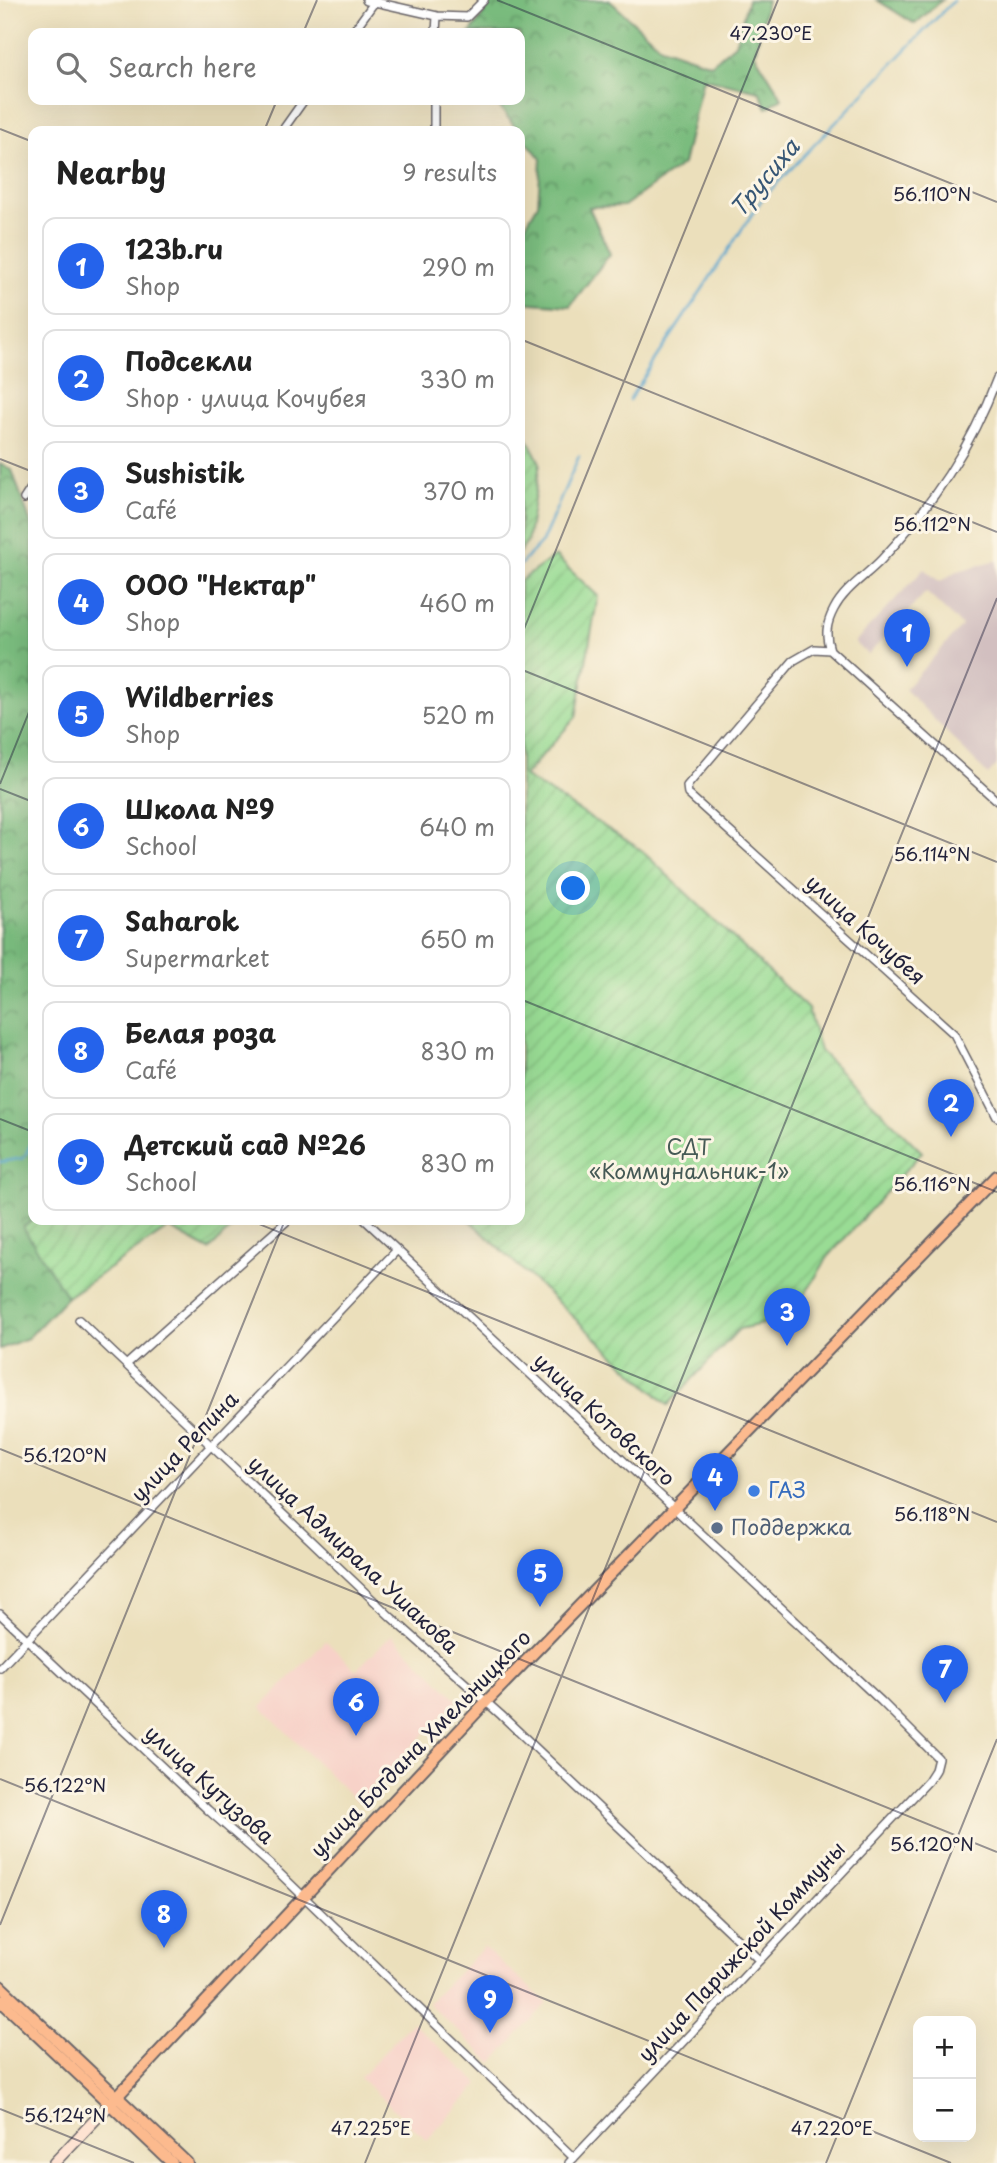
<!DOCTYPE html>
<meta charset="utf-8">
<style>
body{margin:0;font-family:"Playpen Sans",sans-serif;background:#f2f2f2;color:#222}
.controls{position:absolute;right:21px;bottom:21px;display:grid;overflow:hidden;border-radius:14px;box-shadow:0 7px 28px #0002}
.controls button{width:63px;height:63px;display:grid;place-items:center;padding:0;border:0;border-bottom:2px solid #e0e0e0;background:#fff;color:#222;font:35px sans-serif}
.you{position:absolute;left:574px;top:889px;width:24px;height:24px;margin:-18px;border:5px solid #fff;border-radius:50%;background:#1a73e8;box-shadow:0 0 0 10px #1a73e833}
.badge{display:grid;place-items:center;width:46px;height:46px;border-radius:50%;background:#2563eb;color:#fff;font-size:23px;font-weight:700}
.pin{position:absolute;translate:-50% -58px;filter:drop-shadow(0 2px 4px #0008)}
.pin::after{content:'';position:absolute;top:37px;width:24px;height:21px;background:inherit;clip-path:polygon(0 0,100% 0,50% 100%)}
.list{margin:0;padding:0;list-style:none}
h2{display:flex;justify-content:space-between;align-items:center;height:91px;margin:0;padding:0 28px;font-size:30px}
h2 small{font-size:23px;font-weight:400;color:#767676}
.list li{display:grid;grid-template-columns:46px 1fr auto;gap:21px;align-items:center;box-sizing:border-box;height:98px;margin:0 14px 14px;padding:0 14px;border:2px solid #e0e0e0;border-radius:14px}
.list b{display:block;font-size:26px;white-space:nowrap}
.list p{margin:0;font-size:23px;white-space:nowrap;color:#767676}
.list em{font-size:23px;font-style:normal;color:#767676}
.icon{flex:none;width:38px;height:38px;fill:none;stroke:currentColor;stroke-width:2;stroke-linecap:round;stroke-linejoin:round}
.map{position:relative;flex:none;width:997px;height:2163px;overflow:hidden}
.search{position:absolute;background:#fff;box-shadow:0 7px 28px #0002;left:28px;top:28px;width:497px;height:77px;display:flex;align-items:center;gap:18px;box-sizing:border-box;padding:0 24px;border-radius:14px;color:#767676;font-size:26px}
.panel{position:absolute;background:#fff;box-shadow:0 7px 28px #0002;left:28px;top:126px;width:497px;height:1099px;border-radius:14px}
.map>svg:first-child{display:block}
.built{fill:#f7d1c8}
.industrial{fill:#d2bfc0}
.forest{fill:url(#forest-crowns);stroke:#4e6f5c;stroke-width:2}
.garden{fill:url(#garden-furrows);stroke:#5e7f68;stroke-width:2}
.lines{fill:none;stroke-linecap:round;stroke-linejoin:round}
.stream{stroke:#53a3cd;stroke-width:2.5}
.minor-casing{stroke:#686468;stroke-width:10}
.tertiary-casing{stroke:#686468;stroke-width:12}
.secondary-casing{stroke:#686468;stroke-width:13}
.primary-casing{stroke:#686468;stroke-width:14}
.minor{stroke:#fff;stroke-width:7}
.tertiary{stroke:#fff;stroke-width:9}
.secondary{stroke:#fee3d2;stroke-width:10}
.primary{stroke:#fcba8e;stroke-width:10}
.ticks{fill:none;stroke:#22223b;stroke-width:2;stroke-opacity:0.45}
.shop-dot{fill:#3f7fe0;stroke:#fcf5e5;stroke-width:2.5}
.service-dot{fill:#5c6f8a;stroke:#fcf5e5;stroke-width:2.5}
.labels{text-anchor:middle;stroke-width:6;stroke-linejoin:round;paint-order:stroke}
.street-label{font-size:21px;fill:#22223b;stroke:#fcf5e5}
.park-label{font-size:21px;fill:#465a56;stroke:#fcf5e5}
.shop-label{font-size:21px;fill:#366cbe;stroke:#fcf5e5;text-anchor:start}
.service-label{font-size:21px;fill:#4e5e75;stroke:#fcf5e5;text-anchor:start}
.water-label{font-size:23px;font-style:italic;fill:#365675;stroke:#fcf5e5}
.ticks-label{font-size:18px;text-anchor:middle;fill:#22223b;stroke:#fcf5e5;stroke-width:6;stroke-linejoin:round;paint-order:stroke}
</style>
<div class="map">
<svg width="997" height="2163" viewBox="0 0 997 2163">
<defs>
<pattern id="forest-crowns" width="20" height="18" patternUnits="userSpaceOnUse" patternTransform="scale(1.75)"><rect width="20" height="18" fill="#7abc7e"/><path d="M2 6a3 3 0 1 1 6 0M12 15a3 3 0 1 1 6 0" fill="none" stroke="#649868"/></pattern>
<pattern id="garden-furrows" width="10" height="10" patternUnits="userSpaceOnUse" patternTransform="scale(1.75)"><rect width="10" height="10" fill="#99dc94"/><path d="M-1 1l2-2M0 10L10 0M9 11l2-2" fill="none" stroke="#84bc80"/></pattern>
</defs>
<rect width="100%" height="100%" fill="#fcf5e5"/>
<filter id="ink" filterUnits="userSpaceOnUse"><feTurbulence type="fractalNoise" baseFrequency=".0143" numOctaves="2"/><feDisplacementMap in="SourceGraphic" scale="14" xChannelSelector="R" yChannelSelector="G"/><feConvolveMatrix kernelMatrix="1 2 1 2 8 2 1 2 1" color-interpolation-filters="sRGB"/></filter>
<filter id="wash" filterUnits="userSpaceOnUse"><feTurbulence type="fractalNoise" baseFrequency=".00686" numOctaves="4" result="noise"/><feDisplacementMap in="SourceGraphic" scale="28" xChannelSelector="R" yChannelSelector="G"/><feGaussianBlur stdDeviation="1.57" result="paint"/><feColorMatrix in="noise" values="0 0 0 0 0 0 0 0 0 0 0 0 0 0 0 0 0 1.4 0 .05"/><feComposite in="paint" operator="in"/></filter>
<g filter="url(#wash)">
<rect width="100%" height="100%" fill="#ebdfbb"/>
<path class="built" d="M392,1635L458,1700L357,1802L261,1707L326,1641L356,1670Z
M484,1947L547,2003L492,2063L428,2003Z
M412,2022L479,2084L427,2140L360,2078Z"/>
<path class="industrial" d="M997,560V765L988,775L905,689L962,626L926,592L868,655L855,642L924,569L940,582L955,572Z"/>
<path class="forest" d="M494,0H609L661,47L711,64L735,44L748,0H767L755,54L782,98L767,108L759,91L703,78L683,164L624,206L589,207L610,254L570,306L520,302V229L523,230L538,204L541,159L494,100H520V33H470Z
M877,0H942L915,24Z
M0,463L12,470L33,530L34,1220L24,1227L67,1297L28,1338L0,1349Z"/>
<path class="garden" d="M520,424L540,463L527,543L520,551Z
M555,556L598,596L576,717L524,776L640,849L808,1009L820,1051L922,1152L828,1257L800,1302L776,1321L739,1329L668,1405L469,1220H520V581Z
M34,1220H239L209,1250L169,1228L67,1297L23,1227Z"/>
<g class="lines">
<path class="stream" d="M629,400L762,199L954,0
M520,565L542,542L579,456
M0,1162L24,1158L33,1139"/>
</g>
</g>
<g filter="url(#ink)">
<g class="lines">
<defs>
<path id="minor" d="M375,2L437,16L467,17L484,0
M352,33L376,0
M436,33L437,16
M282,131L304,100
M434,131V100
M24,499L33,485
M830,650L814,649L793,661L687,786L688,794L954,1034L997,1117
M830,650C825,635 826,624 834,609C845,588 866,576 882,559C932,505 971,448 997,378
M830,650L997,801
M365,1220L881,1701L938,1758L935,1770L928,1781L569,2163
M79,1320L392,1618L501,1715L758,1959
M127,1364L288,1220
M0,1614L208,1810L273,1867L574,2158
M0,1668L396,1251"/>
<path id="tertiary" d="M367,0L375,2"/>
<path id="secondary" d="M54,2163L110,2104"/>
<path id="primary" d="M0,1986L187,2163
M0,2000L172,2163
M110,2104L486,1702L997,1176"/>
</defs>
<use href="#minor" class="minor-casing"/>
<use href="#tertiary" class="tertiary-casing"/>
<use href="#secondary" class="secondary-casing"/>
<use href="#primary" class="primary-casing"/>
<use href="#minor" class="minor"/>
<use href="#tertiary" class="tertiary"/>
<use href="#secondary" class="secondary"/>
<use href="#primary" class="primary"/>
</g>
</g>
<path class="ticks" d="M497,0L997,202M303,33L317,0M0,129L33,142M264,131L277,100M520,339L997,532M0,459L33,472M520,639L778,0M520,669L997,862M0,784L33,702M0,789L33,802M520,999L997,1192M0,1119L33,1132M249,1220L997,1522M0,1449L997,1852M0,1779L951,2163M0,1925L285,1220M0,2109L134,2163M365,2163L997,598M826,2163L997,1739"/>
<circle class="shop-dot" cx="754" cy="1491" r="7"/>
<circle class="service-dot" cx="717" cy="1528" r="7"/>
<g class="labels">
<g class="street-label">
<text transform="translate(865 930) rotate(42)" y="7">улица Кочубея</text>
<text transform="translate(604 1420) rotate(43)" y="7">улица Котовского</text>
<text transform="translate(185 1447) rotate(-46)" y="7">улица Репина</text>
<text transform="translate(353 1555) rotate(43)" y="7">улица Адмирала Ушакова</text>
<text transform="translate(421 1744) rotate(-46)" y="7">улица Богдана Хмельницкого</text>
<text transform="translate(209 1785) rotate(42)" y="7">улица Кутузова</text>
<text transform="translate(742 1952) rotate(-47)" y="7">улица Парижской Коммуны</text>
</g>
<g class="park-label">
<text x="689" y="1155">СДТ<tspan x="689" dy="24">«Коммунальник-1»</tspan></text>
</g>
<g class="shop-label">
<text x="768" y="1498">ГАЗ</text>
</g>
<g class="service-label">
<text x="731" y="1535">Поддержка</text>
</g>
<g class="water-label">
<text transform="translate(765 178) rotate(-50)" y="8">Трусиха</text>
</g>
</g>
<g class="ticks-label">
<text x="771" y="40">47.230°E</text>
<text x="932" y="201">56.110°N</text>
<text x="932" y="531">56.112°N</text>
<text x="932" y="861">56.114°N</text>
<text x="932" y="1191">56.116°N</text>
<text x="65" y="1462">56.120°N</text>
<text x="932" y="1521">56.118°N</text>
<text x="65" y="1792">56.122°N</text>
<text x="932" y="1851">56.120°N</text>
<text x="65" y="2122">56.124°N</text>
<text x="371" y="2135">47.225°E</text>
<text x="832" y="2135">47.220°E</text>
</g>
</svg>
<div class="controls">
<button>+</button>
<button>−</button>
</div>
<div class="you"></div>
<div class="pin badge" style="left:907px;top:667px">1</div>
<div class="pin badge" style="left:951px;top:1137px">2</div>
<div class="pin badge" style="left:787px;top:1346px">3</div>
<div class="pin badge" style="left:715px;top:1511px">4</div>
<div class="pin badge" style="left:540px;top:1607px">5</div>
<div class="pin badge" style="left:356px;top:1736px">6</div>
<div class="pin badge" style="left:945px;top:1703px">7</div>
<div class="pin badge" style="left:164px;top:1948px">8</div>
<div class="pin badge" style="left:490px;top:2033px">9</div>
<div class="search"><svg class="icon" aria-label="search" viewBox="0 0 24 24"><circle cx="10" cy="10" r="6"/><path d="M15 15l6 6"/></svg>Search here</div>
<section class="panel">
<h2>Nearby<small>9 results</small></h2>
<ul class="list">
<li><span class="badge">1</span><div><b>123b.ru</b><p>Shop</p></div><em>290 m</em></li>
<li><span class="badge">2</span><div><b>Подсекли</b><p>Shop · улица Кочубея</p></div><em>330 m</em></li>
<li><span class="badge">3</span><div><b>Sushistik</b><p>Café</p></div><em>370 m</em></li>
<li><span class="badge">4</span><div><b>ООО &quot;Нектар&quot;</b><p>Shop</p></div><em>460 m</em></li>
<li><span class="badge">5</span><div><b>Wildberries</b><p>Shop</p></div><em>520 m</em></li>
<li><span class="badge">6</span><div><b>Школа №9</b><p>School</p></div><em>640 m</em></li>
<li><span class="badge">7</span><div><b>Saharok</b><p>Supermarket</p></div><em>650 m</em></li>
<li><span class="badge">8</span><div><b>Белая роза</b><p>Café</p></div><em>830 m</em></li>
<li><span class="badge">9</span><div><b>Детский сад №26</b><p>School</p></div><em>830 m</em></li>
</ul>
</section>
</div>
